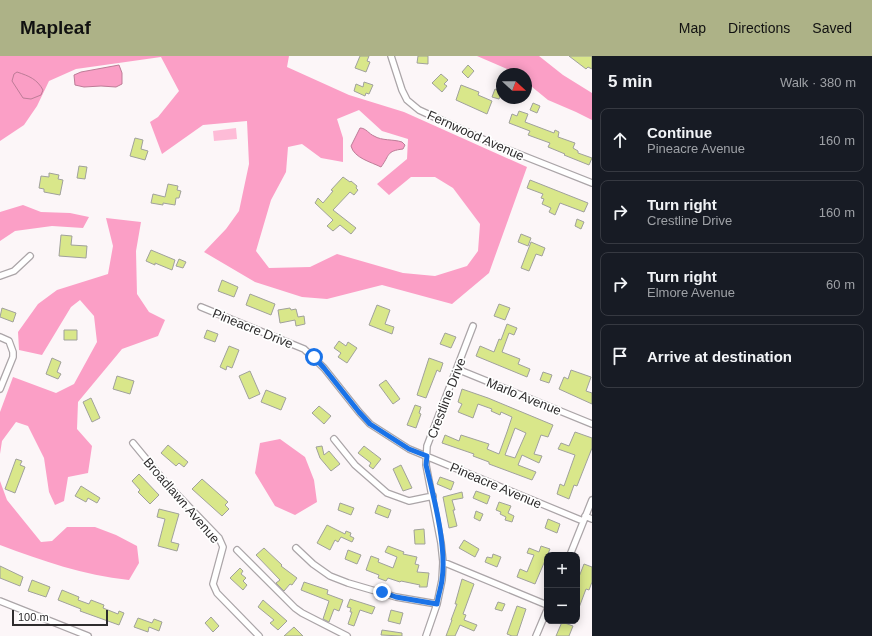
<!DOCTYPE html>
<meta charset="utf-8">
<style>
body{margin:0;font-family:Arial,sans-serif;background:#20242c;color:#f1f3f6}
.controls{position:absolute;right:12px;bottom:12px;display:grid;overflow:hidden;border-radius:8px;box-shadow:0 2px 10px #0003}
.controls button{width:36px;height:36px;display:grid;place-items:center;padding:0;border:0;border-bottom:1px solid #363941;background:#171b24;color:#f1f3f6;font:20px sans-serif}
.compass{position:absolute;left:496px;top:12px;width:36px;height:36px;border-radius:50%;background:#171b24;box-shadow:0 2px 10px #0003;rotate:111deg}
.scale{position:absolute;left:12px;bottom:10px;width:96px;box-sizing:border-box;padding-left:4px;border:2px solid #2e2c2d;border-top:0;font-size:11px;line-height:14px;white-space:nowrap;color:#2e2c2d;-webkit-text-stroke:3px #fff;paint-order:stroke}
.stop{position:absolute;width:12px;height:12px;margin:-9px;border:3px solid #1a73e8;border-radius:50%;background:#fff}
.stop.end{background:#1a73e8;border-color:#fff;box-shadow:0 1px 4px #0008}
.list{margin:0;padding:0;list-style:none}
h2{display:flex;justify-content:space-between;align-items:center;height:52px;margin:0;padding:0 16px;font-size:17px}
h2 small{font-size:13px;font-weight:400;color:#9ea1a6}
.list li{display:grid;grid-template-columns:26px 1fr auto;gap:12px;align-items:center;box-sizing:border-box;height:64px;margin:0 8px 8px;padding:0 8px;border:1px solid #363941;border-radius:8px}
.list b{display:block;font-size:15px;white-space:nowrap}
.list p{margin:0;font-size:13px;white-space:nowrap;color:#9ea1a6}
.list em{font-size:13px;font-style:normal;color:#9ea1a6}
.icon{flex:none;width:22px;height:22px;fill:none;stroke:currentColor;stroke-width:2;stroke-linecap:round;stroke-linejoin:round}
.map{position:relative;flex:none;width:592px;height:580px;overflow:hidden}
header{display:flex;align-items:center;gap:24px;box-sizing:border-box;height:56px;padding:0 20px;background:#adb287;color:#111}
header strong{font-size:19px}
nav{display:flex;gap:22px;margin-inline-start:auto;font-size:14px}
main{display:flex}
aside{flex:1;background:#171b24}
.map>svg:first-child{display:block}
.green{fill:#febcd7}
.forest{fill:#fb9fc6;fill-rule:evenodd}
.water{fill:#fa9ec5;stroke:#bd7c97}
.building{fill:#d9e78a;stroke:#a0a19c;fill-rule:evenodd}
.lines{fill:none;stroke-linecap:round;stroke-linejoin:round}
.minor-casing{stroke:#aba5a8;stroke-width:8}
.minor{stroke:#fff;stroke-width:5.5}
.route{stroke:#1a73e8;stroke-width:5}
.labels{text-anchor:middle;stroke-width:3.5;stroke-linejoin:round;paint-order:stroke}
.street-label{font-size:13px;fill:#2e2c2d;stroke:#fff}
</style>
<header>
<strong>Mapleaf</strong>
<nav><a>Map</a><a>Directions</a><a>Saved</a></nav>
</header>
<main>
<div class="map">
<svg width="592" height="580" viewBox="0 0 592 580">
<rect width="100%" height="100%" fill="#fcf6f8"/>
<path class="green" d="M236,72L237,83L214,85L213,75Z"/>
<path class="forest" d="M0,0H289L287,11L349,39L404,56L527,111L489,217L452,248L382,229L327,243L302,241L255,226L204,196L226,173L239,155L249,108L247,65L203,69L162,98L150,66L158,61L179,35L161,1L76,13L49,25L37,50L24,69L0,85ZM359,54L382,75L408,83L407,103L377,128L389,139L411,121H435L453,132L480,168L478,195L467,210L435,220L403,217L337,198L310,211L269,212L256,195L271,144L286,116L288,91L302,88L321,102L343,106V82L337,63Z
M477,0H539L563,19L592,37V64L576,56L548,44L526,26V18H516L512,15Z
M23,149L41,156L70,157L89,161L83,172L52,170L15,175L0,185V156Z
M106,162L141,166L136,195L137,238L149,256L165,264L158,280L122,293L78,346L77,373L92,390L88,417L68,421L64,445L55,449L49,436L44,402L28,370L16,366L2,385L0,398V356L13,321L56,337L74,328L97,286L94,260L80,244L71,251L42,299L19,294L18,276L38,248L57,234L108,218L113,190Z
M280,383L305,401L314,424L317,446L295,459L275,450L255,417L260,387Z
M0,425L7,444L41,486L52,485L67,471H95L116,479L137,490L139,507L129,524C83,519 43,505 0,489Z"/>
<path class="water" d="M119,9L122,17V28L116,31L101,30L84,31L75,29L74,19L81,16Z
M17,16C29,20 37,23 43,34L41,39L31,43L23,42L12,25L14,18Z
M360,72C366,72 369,78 374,80C382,85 393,83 402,86L405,89L403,93C386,95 390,99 381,111C371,106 354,102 351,90Z"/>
<path class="building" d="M360,0H369L367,5L370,6L366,16L355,12Z
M418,0H428V8L417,7Z
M569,0H592V13L588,11L586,13Z
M468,9L474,15L468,22L462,16Z
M441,18L448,24L444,28L447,30L442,36L432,27Z
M364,26L373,29L369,38L366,37L365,40L354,35L356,28L363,31Z
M461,29L479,36L478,39L492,45L487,58L456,44Z
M495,33L502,36L499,43L492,41Z
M533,47L540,50L537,57L530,54Z
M519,55L528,58L525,66L554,77L555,74L559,76L558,81L575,87L573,92L578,95V97L592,102L589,109L564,99L565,98L548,91L550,87L528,79L530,75L509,67L512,58L517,60Z
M135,82L143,84L141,93L148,95L145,104L130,100Z
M79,110L87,111L85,123L77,122Z
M49,117L59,119L58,123L63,124L60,139L44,136V133L39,132L41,120L49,121Z
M343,121L350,126L351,125L357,130L356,132L358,134L354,139L350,136L333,154L356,172L351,178L340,169L333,175L327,170L333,164L315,147L318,142L323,147L333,135L331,134Z
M530,124L588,147L584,156L560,147L555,159L549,156L551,152L542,148L544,143L541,142L543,138L527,132Z
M168,128L178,130L177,134L181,135L179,142H176L175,149L163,147V149L151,147L153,138L165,141Z
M577,163L584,166L581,173L575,170Z
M521,178L531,182L528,190L518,186Z
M61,179L72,180L71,189L87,190L86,202L59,200Z
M531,186L545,192L542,200L536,198L529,215L521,212Z
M151,194L175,204L172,214L155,207V209L146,205Z
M179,203L186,206L183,212L176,210Z
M222,224L238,231L234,241L218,235Z
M250,238L275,248L271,259L246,249Z
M499,248L510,252L505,264L494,260Z
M377,249L390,254L385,268L394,271L392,278L369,269Z
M2,252L16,257L13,266L0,261Z
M290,252L291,254L296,253L298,261L304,260L305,268L296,270L295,264L280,267L278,254Z
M507,268L517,272L514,279L509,277L502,296L520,303L518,308L530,313L527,321L476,300L480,290L494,296L499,283L501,284Z
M64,274H77V284H64Z
M207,274L218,278L215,286L204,282Z
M445,277L456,281L451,292L440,288Z
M339,285L346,290L348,286L357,292L347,307L338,301L341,297L334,292Z
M229,290L239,294L232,312L227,310L226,314L220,311Z
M52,302L61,306L57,316L61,318L58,323L46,318Z
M429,302L443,307L440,316L437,314L426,342L417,339Z
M571,314L591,321L586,335L592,337V348L559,333L564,321L568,323Z
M250,315L260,338L249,343L239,320Z
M543,316L552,319L549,327L540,324Z
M117,320L134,325L130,338L113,333Z
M386,324L400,343L393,348L379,329Z
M462,333L488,342L553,369L548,381L541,379L534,398L542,400L539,407L522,399L518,409L536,416L532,424L489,408V406L473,400L474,398L442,387L445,379L459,385L461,379L489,388L487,393L499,398L507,376L512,361L501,356L500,359L491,355L492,353L478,348L473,362L458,356L462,348L458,346ZM515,372L526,377L515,402L505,399Z
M266,334L286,342L281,354L261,346Z
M91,342L100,362L92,366L83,346Z
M415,349L421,351L419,357L421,358L416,372L407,369Z
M319,350L331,360L324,368L312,357Z
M575,376L592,382V392L577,430L574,429L569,443L557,438L560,428L564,430L575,399L558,393L561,387L569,390Z
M168,389L188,406L184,411L179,407L176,410L161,397Z
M322,390L324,399L329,395L340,408L331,415L320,402L316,391Z
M364,390L381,403L373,413L369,410L371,407L358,397Z
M16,403L22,405L20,409L25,411L15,437L5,433Z
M401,409L412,432L403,435L393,413Z
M139,418L159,439L150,448L138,436L140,434L132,425Z
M440,421L454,426L451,434L437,428Z
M202,423L228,446L225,449L229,453L222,460L192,433Z
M81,430L100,442L97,447L88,442L86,446L75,440Z
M476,435L490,440L487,448L473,442Z
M462,436L463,442L452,444L455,454H453L457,470L449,472L443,441Z
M499,446L511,450L508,457L514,460L512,466L505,464L506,461L500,458L501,456L496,454Z
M340,447L354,452L351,459L338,454Z
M378,449L391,454L388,462L375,457Z
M159,453L179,458L171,486L179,488L177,495L158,490L165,463L157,461Z
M476,455L483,458L480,465L474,462Z
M548,463L560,468L557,477L545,472Z
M327,469L345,478L346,475L351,477L350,480L354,482L352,486L341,481L338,486L335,484L330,494L317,487Z
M424,473L425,488H415L414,474Z
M464,484L479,493L475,501L459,492Z
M388,490L404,496L403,498L417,501L415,508L419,509L417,516L429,517L427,531H419L420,529L401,525L400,526L388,522L386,525L378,522L379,519L366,514L371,500L379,503L378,506L393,512L397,501L385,496Z
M541,490L550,493L535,528L517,521L520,513L527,516L534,499L527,497L529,492L539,496Z
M264,492L282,509L281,510L297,522L292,529L290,528L284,535L276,527L280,524L256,499Z
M348,494L361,499L357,508L345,503Z
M493,498L501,501L497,511L485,506L487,501L492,502Z
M584,508L592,511V526L589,534L586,533L577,557V526Z
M0,510L23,521L20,530L0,522Z
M240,512L243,515L241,518L246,522L243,525L247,529L243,534L230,522Z
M462,523L474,528L463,558L466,559L464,564L477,569L474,575L460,569L455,580H446L452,564H451L457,548H455Z
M32,524L50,531L46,541L28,535Z
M304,526L328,534L327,538L343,544L339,555L334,553L329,566L323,563L329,545L301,534Z
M62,534L79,541L78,544L89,548L91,544L104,549L103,552L118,558L119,555L124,557L119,569L80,555L81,553L58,544Z
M350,543L375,551L372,558L360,554L354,570L348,568L352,556H350L351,552L347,551Z
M263,544L287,565L278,574L270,567L274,564L258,551Z
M498,546L505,548L502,555L495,553Z
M517,550L526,553L517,580H512L507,578Z
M391,554L403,557L400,568L388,565Z
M211,561L219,570L213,576L205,567Z
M138,562L152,567L154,563L162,566L159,575L149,571L148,576L134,571Z
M562,566L573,570L569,580H556Z
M294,571L303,580H284Z
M382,574L402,577V580L381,579Z"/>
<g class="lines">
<defs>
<path id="minor" d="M391,0L402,34L407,44L419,54L491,87L592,127
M0,220L14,215L30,200
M201,251L304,293L324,312L359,356L370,368L409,393L583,465
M0,281L9,285L13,296V301L0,333
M457,313L592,368
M334,383L355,409L387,437L409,445L433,440
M133,387L166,427L219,482L223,491L213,528L217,537L259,580
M585,460L592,463
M296,492L313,508L330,520L348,527L396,541L437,548
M237,494L295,552L302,557L347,580
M570,499L592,444
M443,506L547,549
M0,545L88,580
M426,580L437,548L442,524L443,506L441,487L426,409L427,390L473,270
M536,580L547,554"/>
</defs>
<use href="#minor" class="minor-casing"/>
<use href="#minor" class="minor"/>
</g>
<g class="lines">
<path class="route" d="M314,301L324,312L359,356L370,368L409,393L427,400L426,409C434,442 447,491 442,524C441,532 438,540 437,548L396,541L382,536"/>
</g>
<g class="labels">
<g class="street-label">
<text transform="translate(476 79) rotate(24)" y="5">Fernwood Avenue</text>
<text transform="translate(253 272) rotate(22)" y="5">Pineacre Drive</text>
<text transform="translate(524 340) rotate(22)" y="5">Marlo Avenue</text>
<text transform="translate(446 342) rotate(-69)" y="5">Crestline Drive</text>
<text transform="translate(496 429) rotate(23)" y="5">Pineacre Avenue</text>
<text transform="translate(182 444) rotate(49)" y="5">Broadlawn Avenue</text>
</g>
</g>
</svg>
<div class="controls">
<button>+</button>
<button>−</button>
</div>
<svg class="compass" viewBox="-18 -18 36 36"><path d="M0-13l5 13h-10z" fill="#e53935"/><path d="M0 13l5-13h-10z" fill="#9ea1a6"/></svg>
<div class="scale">100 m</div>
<div class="stop" style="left:314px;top:301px"></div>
<div class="stop end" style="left:382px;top:536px"></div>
</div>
<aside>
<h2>5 min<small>Walk · 380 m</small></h2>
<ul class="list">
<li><svg class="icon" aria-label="ahead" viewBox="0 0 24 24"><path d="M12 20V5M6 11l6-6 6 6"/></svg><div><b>Continue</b><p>Pineacre Avenue</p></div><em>160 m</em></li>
<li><svg class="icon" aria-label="right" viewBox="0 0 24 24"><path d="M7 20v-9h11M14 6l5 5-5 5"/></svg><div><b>Turn right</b><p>Crestline Drive</p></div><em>160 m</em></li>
<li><svg class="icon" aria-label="right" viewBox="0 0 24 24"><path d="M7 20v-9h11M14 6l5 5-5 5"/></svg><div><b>Turn right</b><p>Elmore Avenue</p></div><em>60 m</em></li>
<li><svg class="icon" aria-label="arrive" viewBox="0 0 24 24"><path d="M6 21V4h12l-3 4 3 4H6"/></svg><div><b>Arrive at destination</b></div></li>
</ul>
</aside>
</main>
